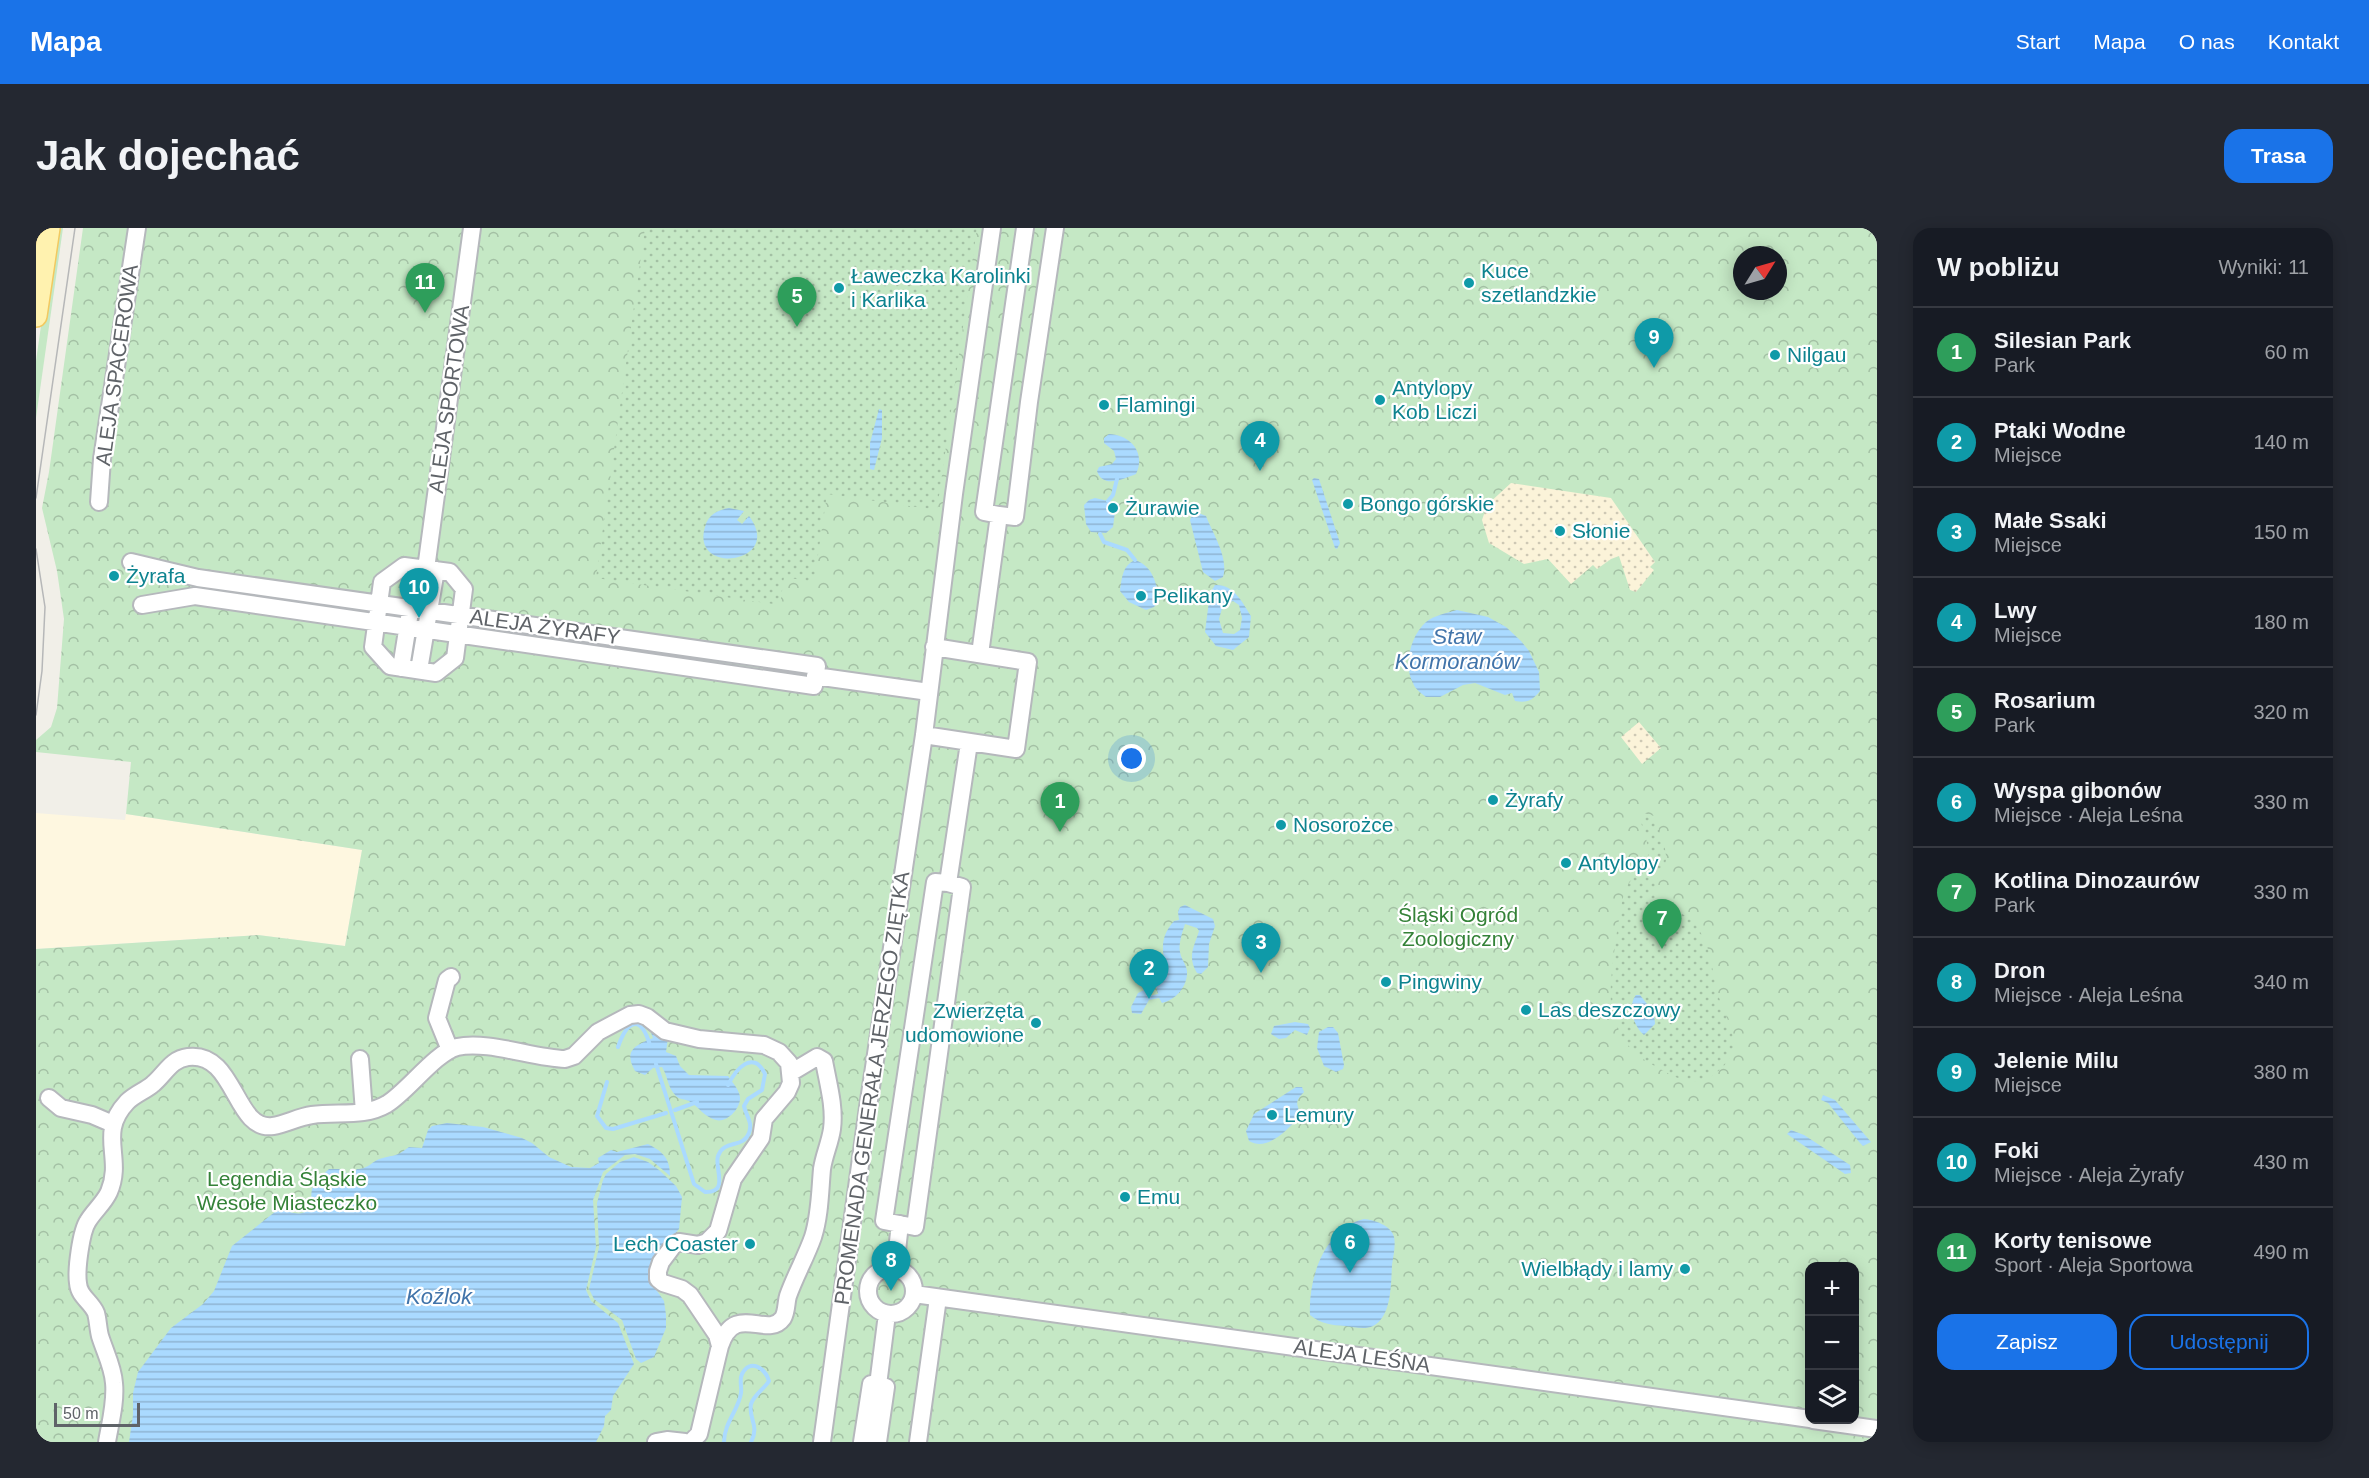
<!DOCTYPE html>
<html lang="pl">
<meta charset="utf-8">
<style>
body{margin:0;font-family:Arial,sans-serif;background:#242831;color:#f1f3f6}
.controls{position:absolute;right:18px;bottom:18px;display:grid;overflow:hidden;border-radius:12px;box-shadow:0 3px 15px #0003}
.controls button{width:54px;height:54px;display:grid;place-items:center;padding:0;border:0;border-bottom:2px solid #363941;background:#171b24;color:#f1f3f6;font:30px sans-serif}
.compass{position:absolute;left:1697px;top:18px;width:54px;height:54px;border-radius:50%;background:#171b24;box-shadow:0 3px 15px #0003;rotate:53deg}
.scale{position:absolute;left:18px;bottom:15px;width:86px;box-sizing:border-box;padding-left:6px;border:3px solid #5f6368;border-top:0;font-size:16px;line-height:21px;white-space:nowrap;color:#5f6368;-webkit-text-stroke:4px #fff;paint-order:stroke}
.you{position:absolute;left:1096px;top:531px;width:21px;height:21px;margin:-15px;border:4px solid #fff;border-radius:50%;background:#1a73e8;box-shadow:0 0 0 9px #1a73e833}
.badge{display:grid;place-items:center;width:39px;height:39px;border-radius:50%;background:#1a73e8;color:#fff;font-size:20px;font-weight:700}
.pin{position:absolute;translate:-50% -50px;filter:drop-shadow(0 2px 3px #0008)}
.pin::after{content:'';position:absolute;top:32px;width:21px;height:18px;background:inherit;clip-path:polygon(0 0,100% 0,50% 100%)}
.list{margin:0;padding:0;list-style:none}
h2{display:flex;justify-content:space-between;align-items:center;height:78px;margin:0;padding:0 24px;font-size:26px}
h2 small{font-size:20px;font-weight:400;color:#9ea1a6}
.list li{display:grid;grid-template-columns:39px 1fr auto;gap:18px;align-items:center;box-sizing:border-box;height:90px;padding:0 24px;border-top:2px solid #363941}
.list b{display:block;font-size:22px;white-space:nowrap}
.list p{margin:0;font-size:20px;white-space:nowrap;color:#9ea1a6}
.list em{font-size:20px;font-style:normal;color:#9ea1a6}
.actions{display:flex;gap:12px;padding:18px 24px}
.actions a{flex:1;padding:14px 0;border:2px solid #1a73e8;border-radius:18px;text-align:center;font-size:21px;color:#1a73e8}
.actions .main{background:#1a73e8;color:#fff}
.icon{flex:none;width:33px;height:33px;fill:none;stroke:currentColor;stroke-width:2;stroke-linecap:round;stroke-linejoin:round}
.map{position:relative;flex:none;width:1841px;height:1214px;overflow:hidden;border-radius:18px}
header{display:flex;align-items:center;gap:36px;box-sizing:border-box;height:84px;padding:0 30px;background:#1a73e8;color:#fff}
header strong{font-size:28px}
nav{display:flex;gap:33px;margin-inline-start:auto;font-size:21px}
.intro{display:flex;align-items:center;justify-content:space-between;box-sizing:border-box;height:144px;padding:0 36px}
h1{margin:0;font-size:42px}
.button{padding:15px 27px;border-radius:18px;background:#1a73e8;color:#fff;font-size:21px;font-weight:700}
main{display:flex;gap:36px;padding:0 36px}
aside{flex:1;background:#171b24;border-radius:18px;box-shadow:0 3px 15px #0003}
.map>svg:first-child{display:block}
.commercial{fill:#fef7e0}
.grass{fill:#c5e8c5}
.forest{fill:url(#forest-crowns);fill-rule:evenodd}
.sand{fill:url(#sand-dots)}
.garden{fill:url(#garden-dots)}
.water{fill:url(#water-rules);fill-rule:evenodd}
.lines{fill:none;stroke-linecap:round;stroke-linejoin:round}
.stream{stroke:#aadaff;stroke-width:4}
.minor-casing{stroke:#b5b8bc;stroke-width:20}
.major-casing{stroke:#f2c960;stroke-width:24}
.minor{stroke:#fff;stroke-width:16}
.major{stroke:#fff2af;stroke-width:21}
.tram{stroke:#b6b7b8;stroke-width:1.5}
.culture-dot{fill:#0f9aa8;stroke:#fff;stroke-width:2}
.labels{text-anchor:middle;stroke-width:4.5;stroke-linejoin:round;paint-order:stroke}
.culture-label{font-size:21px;fill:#0d838f;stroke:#fff;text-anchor:start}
.street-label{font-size:21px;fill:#5f6368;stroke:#fff}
.park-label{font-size:21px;fill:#348238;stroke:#fff}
.water-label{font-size:22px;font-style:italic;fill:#4174aa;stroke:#fff}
</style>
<header>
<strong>Mapa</strong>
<nav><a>Start</a><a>Mapa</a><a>O nas</a><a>Kontakt</a></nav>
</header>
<div class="intro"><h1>Jak dojechać</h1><a class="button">Trasa</a></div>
<main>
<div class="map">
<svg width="1841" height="1214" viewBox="0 0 1841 1214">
<defs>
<pattern id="forest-crowns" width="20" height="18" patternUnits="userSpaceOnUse" patternTransform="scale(1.5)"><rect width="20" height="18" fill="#c5e8c5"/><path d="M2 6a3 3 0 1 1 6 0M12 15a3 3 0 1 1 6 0" fill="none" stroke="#a3c0a4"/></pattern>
<pattern id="sand-dots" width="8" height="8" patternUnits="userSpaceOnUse" patternTransform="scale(1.5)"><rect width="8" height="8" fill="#fbf3d9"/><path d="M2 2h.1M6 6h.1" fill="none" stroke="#cec8b4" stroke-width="1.8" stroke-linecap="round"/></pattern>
<pattern id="garden-dots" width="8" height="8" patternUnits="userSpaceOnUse" patternTransform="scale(1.5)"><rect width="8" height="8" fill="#c5e8c5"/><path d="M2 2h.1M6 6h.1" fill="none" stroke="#a3c0a4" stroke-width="1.8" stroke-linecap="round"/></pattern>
<pattern id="water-rules" width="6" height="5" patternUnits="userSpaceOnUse" patternTransform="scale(1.5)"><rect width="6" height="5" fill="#aadaff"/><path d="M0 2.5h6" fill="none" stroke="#8eb4d2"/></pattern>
</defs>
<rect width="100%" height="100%" fill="#f1efe8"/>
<path class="commercial" d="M0,585L89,592L90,586L326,622L309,718L222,707L0,721Z"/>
<path class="grass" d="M19,0H27L0,190V133Z"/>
<path class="forest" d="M47,0H1841V1214H0V721L222,707L309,718L326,622L90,586L95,534L0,524V512L15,499L21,480L28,391L21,343L6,280L13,244ZM1706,27H1742V63H1706ZM1774,1038H1818V1192H1774Z"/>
<path class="sand" d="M1475,255L1575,270L1619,334L1614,339L1618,342L1600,364L1594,362L1583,328L1575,331L1561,341L1557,337L1535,356L1512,331L1488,336L1453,315L1446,292L1451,277Z
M1603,494L1625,520L1606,536L1585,509Z"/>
<path class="garden" d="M609,0H941L901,282L791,266L778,354L748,349L744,377L560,350Z
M1608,585L1618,588C1622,601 1631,618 1630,632C1628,647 1613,651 1622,669C1628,681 1642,683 1652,689C1658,693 1662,700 1666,707C1676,725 1676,744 1681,763C1689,793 1714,819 1680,845C1671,852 1662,855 1650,852C1638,850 1628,843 1617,837C1567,808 1572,770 1579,718C1582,699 1583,679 1590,661C1595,648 1610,640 1612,627C1613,615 1607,602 1604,591Z"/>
<path class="water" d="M843,181L846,182V210L838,242L834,241V215Z
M1073,206C1095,207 1110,225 1100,246C1087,251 1067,261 1061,243L1063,239L1076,236L1080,231L1078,223L1068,215V210Z
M1278,250L1283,251L1304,315L1301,321L1299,320L1276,252Z
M1059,270L1072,273L1079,284L1077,299L1070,305L1055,304L1050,296L1048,277L1053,272Z
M693,280L708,283L701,292L706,296L713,288C749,336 654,348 669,299C672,287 681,282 693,280Z
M1160,284L1170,288C1177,306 1193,330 1187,349L1179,353L1167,344L1154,292L1157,285Z
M1099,332C1117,338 1120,355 1124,372L1118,379L1110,382L1093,374L1084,363C1086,350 1086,338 1099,332Z
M1179,357C1198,356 1206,374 1215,388L1213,409L1197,422L1180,418L1169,404L1174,365ZM1197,373L1203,377L1206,390L1204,402L1198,406L1187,405L1183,391L1187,377Z
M1421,382L1452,389L1470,399L1485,413L1493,423L1503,444L1504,463C1496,473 1491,475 1479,473L1476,465L1469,467L1439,455L1427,457L1404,469H1390C1385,465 1379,461 1377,455C1367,437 1375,407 1390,394C1399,387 1411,385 1421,382Z
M1149,677L1177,691L1179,698L1173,716L1172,739L1165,746L1161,745C1151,729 1158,719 1163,703L1161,700L1149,696C1147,702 1142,717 1144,724C1145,731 1150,736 1151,743C1152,758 1140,772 1126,775L1123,770L1113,772L1105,786L1096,785L1095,779L1102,765L1108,762L1113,768L1122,766L1117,746L1119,742L1129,741L1130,739C1125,720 1125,708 1138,693L1143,692L1142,684L1144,679Z
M1600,767H1604L1618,785L1619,796L1608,807C1598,799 1591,778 1600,767Z
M1259,794L1272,796L1274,800L1271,807L1259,802L1250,810L1243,811L1235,806L1238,798Z
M1292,799H1297L1302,805L1308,837L1307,841L1300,844L1288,838L1281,820L1283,804Z
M614,802L623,808L632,810L630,824L640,828L644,838L653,847L692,848C696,854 703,861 704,869C705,880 691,895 680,892C668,889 663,879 653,873C649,871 644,872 640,868C631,859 632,848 626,839L617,840L609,847L599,843C587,822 600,817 617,810Z
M1260,859H1266L1268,864C1255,877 1265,876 1263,890C1251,901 1232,924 1213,913L1210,903L1218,886Z
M1787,867L1799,872L1835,914L1827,918L1824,915L1792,875L1785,872Z
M411,895L447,899L486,910L496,915L513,929L535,939L554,940L563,935L562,930L575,922L581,924L612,916C627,924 634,930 634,948L614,931L599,926L589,927L567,944L557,972L560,1019L550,1062L555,1073L582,1095L598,1136L577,1168L575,1182L569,1188L568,1198L560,1214H93L97,1187V1165L102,1144L135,1100L167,1076L178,1063L196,1018L240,983C254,980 260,992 276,980C274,957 276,957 293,941H306L310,945H317L321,941C334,941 336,932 347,930C362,926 359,929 373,919L386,920L392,902L396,898Z
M1755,902L1768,907L1814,937L1815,945L1809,946L1751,906Z
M598,929L612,934L623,942L640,958L646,969L643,1001L625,1022L613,1045L615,1054L628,1073L630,1087V1100L618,1129L605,1135L600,1131L586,1092L558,1071L553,1061L563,1019L561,975L567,952L570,946L584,934Z
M1328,991C1338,992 1355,997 1358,1009C1360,1018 1357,1029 1356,1037C1355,1054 1356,1089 1337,1098C1329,1102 1318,1099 1309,1098C1296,1097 1285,1096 1274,1087C1272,1051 1288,1001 1328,991Z"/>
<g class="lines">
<path class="stream" d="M1072,273L1077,267L1081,251
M1064,306L1068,314L1091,322L1099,332
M582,819C591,793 604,785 614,817
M620,836L658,956L669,964C694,965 678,940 682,928C688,911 707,921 713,905C717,894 710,888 708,878L712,871L726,862L729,846C717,821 700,841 692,857
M571,854L561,888L570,900L577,901L630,885
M639,882L661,874
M688,1214C688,1195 703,1181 705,1165C706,1159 703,1152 706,1146C714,1130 729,1140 733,1153C728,1161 718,1167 715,1176C712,1191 724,1197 715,1214"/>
<defs>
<path id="minor" d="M63,274L66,231L101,0
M963,287L979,289L993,174L1019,0
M95,334L162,350L781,438L778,458L159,368L106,377
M368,338L414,344L428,361L419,430L400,445L354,438L337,419L346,354Z
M390,341L436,0
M944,426L963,287L948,284L989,0
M365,440L381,340
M383,442L400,342
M779,448L893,464
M888,507L980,521L992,434L898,419
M912,655L926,659L879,999L848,993L899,654L912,655L933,515
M414,822L401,790L411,752L415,749
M324,831L328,884
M13,870L25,880L56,887L77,896
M832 1063a23 23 0 1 1 46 0a23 23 0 1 1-46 0Z
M859,1040L864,996
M878,1066L1774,1191
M684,1118C699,1073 731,1112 747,1090C751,1083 750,1074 752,1068C759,1048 770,1029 777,1009C784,987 784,963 786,941C788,927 794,915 796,901C799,879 792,855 788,833L781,829L756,844
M842,1157L850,1159L842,1214
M1777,1192L1841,1201
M71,1214C74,1196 80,1174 78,1155C77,1139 69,1124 64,1108C62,1100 62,1092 60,1085C55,1073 43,1069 42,1055C40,1042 45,1003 52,993C58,983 68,975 73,964C88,929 61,906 91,874C99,866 109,863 117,856C129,846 135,831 152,829C200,823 198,904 237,898C250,896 262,889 276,887C302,883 327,890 351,876C372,863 399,825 421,819C451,812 497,830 529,831L538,828L562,804L594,787L603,786L611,789L629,803L663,811L728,817L743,824L753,835L755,855L751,864L728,891L725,910L697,951L682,1003L671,1014L662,1017L643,1014L637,1018L625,1034L622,1043V1051L627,1055L646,1061L654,1067L681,1107L684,1118L682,1126L663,1206L655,1214
M620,1214L631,1212L649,1214
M786,1214L832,879L888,507L918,266L956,0
M826,1214L835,1156L842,1157L851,1086
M882,1214L902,1070"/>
<path id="major" d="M0,88L13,0"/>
</defs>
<use href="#minor" class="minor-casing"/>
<use href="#major" class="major-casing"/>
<use href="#minor" class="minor"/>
<use href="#major" class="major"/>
<path class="tram" d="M0,270L39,0
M0,321L9,379L6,443L0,487"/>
</g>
<g class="culture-dot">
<circle cx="1433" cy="55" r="6"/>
<circle cx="803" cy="60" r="6"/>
<circle cx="1739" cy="127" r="6"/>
<circle cx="1344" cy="172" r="6"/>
<circle cx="1068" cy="177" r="6"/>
<circle cx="1312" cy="276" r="6"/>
<circle cx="1077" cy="280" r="6"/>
<circle cx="1524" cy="303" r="6"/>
<circle cx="78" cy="348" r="6"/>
<circle cx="1105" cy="368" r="6"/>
<circle cx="1457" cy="572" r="6"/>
<circle cx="1245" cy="597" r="6"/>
<circle cx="1530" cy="635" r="6"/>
<circle cx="1350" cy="754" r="6"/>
<circle cx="1490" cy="782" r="6"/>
<circle cx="1000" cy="795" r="6"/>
<circle cx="1236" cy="887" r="6"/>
<circle cx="1089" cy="969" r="6"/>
<circle cx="714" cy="1016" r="6"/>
<circle cx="1649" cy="1041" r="6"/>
</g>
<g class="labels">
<g class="culture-label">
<text x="1445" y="50">Kuce<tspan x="1445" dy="24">szetlandzkie</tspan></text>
<text x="815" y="55">Ławeczka Karolinki<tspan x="815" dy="24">i Karlika</tspan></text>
<text x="1751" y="134">Nilgau</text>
<text x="1356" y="167">Antylopy<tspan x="1356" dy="24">Kob Liczi</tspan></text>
<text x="1080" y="184">Flamingi</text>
<text x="1324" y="283">Bongo górskie</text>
<text x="1089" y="287">Żurawie</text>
<text x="1536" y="310">Słonie</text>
<text x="90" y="355">Żyrafa</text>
<text x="1117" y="375">Pelikany</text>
<text x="1469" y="579">Żyrafy</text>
<text x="1257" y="604">Nosorożce</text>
<text x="1542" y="642">Antylopy</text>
<text x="1362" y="761">Pingwiny</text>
<text x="1502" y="789">Las deszczowy</text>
<text x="988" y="790" text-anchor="end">Zwierzęta<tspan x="988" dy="24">udomowione</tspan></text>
<text x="1248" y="894">Lemury</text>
<text x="1101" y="976">Emu</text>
<text x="702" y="1023" text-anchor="end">Lech Coaster</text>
<text x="1637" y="1048" text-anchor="end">Wielbłądy i lamy</text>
</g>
<g class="street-label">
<text transform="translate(81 137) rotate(-82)" y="7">ALEJA SPACEROWA</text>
<text transform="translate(413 171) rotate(-82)" y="7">ALEJA SPORTOWA</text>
<text transform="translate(509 399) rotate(8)" y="7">ALEJA ŻYRAFY</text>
<text transform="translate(836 860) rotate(-82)" y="7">PROMENADA GENERAŁA JERZEGO ZIĘTKA</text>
<text transform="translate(1326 1128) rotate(8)" y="7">ALEJA LEŚNA</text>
</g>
<g class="park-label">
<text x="1422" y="694">Śląski Ogród<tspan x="1422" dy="24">Zoologiczny</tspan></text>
<text x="251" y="958">Legendia Śląskie<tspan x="251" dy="24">Wesołe Miasteczko</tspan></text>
</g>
<g class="water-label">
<text x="1421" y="416">Staw<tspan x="1421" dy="25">Kormoranów</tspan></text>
<text x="403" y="1076">Koźlok</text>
</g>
</g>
</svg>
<div class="controls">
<button>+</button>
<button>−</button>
<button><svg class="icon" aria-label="layers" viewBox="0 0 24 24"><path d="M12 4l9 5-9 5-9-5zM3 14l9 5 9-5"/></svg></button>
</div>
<svg class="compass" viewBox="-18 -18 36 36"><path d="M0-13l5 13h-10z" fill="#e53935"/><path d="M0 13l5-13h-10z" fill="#9ea1a6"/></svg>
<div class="scale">50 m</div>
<div class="you"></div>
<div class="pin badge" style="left:1024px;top:604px;background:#2e9e5b">1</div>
<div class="pin badge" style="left:1113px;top:771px;background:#0f9aa8">2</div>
<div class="pin badge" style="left:1225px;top:745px;background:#0f9aa8">3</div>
<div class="pin badge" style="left:1224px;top:243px;background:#0f9aa8">4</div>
<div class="pin badge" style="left:761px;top:99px;background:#2e9e5b">5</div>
<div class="pin badge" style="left:1314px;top:1045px;background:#0f9aa8">6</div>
<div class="pin badge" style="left:1626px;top:721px;background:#2e9e5b">7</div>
<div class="pin badge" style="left:855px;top:1063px;background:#0f9aa8">8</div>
<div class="pin badge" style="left:1618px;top:140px;background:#0f9aa8">9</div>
<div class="pin badge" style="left:383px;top:390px;background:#0f9aa8">10</div>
<div class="pin badge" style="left:389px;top:85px;background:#2e9e5b">11</div>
</div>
<aside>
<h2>W pobliżu<small>Wyniki: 11</small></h2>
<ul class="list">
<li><span class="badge" style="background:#2e9e5b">1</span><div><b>Silesian Park</b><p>Park</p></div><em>60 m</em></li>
<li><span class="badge" style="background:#0f9aa8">2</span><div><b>Ptaki Wodne</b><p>Miejsce</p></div><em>140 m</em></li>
<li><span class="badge" style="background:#0f9aa8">3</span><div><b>Małe Ssaki</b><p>Miejsce</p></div><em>150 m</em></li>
<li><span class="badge" style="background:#0f9aa8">4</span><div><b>Lwy</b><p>Miejsce</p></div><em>180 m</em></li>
<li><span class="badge" style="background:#2e9e5b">5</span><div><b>Rosarium</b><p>Park</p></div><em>320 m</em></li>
<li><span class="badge" style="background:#0f9aa8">6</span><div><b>Wyspa gibonów</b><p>Miejsce · Aleja Leśna</p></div><em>330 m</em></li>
<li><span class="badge" style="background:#2e9e5b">7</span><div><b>Kotlina Dinozaurów</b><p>Park</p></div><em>330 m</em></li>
<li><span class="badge" style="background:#0f9aa8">8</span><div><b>Dron</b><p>Miejsce · Aleja Leśna</p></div><em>340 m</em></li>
<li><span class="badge" style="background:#0f9aa8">9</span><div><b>Jelenie Milu</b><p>Miejsce</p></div><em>380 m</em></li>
<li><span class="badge" style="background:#0f9aa8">10</span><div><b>Foki</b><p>Miejsce · Aleja Żyrafy</p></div><em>430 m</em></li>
<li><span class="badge" style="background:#2e9e5b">11</span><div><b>Korty tenisowe</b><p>Sport · Aleja Sportowa</p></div><em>490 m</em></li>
</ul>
<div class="actions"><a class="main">Zapisz</a><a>Udostępnij</a></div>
</aside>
</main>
